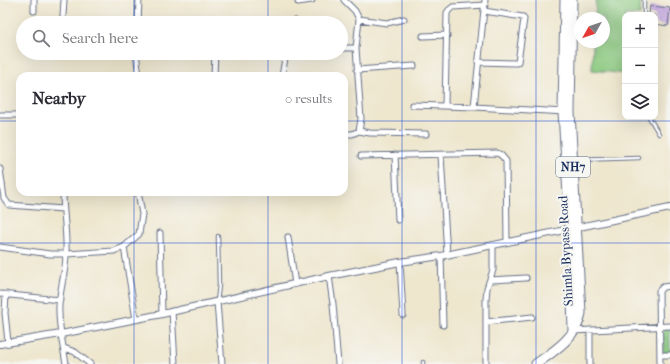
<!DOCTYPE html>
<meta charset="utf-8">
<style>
body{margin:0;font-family:"IM FELL French Canon",serif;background:#f2f2f3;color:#2b2b33}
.controls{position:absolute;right:12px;top:12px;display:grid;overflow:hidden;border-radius:8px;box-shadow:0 4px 16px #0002}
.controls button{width:36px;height:36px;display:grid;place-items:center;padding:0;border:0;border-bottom:1px solid #e1e1e2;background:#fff;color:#2b2b33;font:20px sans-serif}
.compass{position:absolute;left:574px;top:12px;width:36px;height:36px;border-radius:50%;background:#fff;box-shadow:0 4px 16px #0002;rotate:230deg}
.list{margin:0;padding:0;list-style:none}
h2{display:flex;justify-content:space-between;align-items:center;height:52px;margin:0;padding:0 16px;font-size:17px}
h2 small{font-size:13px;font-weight:400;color:#7c7c81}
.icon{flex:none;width:22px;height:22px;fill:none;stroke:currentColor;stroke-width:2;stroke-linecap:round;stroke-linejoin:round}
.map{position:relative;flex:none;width:670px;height:364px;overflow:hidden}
.search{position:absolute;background:#fff;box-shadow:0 4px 16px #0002;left:16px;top:16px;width:332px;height:44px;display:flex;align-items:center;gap:10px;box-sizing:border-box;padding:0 14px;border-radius:22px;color:#7c7c81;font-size:15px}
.panel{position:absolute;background:#fff;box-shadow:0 4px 16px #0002;left:16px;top:72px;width:332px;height:124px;border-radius:12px}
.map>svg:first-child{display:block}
.park{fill:url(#park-dots);stroke:#527c6e}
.pitch{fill:#8ac87f;stroke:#527c6e}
.building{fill:url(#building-back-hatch)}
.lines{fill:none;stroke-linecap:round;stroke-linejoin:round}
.service-casing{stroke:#656f85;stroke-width:4.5}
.minor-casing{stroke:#656f85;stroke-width:7}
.tertiary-casing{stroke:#656f85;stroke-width:8}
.trunk-casing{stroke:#656f85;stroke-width:11}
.service{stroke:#fff;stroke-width:2.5}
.minor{stroke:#fff;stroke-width:5}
.tertiary{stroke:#fff;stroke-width:6}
.trunk{stroke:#fff;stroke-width:9}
.grid{fill:none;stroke:#1d4ed8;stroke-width:1;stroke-opacity:0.55}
.labels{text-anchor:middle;stroke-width:4;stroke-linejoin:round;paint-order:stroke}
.shield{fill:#f6f6f2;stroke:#5d6b8a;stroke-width:1}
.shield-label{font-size:12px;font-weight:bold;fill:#1b2f5e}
.street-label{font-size:13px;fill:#1b2f5e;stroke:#f6f6f2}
</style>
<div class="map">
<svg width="670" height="364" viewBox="0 0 670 364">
<defs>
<pattern id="park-dots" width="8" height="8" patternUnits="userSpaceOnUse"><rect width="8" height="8" fill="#8ac87f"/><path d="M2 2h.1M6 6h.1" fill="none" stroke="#70a36b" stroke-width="1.8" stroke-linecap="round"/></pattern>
<pattern id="building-back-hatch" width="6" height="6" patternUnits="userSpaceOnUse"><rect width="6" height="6" fill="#c4a5e0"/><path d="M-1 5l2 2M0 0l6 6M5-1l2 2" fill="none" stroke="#9e87b9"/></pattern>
</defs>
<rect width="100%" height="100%" fill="#f6f6f2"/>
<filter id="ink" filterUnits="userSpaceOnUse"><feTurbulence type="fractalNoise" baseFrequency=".025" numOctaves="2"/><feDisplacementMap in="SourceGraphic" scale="8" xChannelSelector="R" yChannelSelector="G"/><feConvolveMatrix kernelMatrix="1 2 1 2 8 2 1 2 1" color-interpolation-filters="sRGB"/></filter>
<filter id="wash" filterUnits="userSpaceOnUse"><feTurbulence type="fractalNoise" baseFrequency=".012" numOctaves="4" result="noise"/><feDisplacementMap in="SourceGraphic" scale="16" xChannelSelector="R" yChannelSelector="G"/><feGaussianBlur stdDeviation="0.9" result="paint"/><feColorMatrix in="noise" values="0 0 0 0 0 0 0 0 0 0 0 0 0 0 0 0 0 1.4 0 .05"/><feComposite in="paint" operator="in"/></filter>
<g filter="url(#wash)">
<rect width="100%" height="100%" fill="#eee6cd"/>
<path class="park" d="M670,328V353H663V329Z"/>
<path class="pitch" d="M596,0H641L640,15H625V74L592,70L593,42H604V18H595Z"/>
<g id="blocks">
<path class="building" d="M650,6L670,8L668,26L655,24V15H649Z"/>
</g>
</g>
<g filter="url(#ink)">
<use href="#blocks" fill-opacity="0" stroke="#656f85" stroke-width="1"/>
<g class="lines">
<defs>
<path id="service" d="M644,0V15
M649,117L659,134
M575,160L639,158
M217,302L219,285L218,236
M423,364V362"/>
<path id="minor" d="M34,0V11
M344,0L355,11L359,19L356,48L361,119L359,131L352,134H344
M298,2L312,0
M63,16L64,0
M359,19L387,23L404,19
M138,23L139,0
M216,23V21
M295,23V21
M423,36L447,35
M341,48H356
M136,53L139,76
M478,62L516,63L518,62L524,19L523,17L484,11
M357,70L414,66
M214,76L215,53
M282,76L286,53
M412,105L474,107L565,112
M445,106L447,13L449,10L453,7L485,5
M474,107L485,0
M0,115H20
M359,131L370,133L426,134
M395,155L398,220
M441,155L447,255
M361,156L497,153L501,155L506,161L507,242
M0,169L4,198L9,205L63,209
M63,192C63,213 67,233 66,254C66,271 60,288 59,306C58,325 63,345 66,364
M160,233L162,314
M288,237L295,284
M0,247L50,254H66L114,251L124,247L139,234L142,214L138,192
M124,247L136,319
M441,256L443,325
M400,262L403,315
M329,276L333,304L338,364
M491,280L526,278
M0,294L60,300
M6,294L5,313L8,342
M217,302L222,364
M172,311L175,364
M486,322L532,317
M590,330V364
M573,331L670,326
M64,348L75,352L90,364
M660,355H670
M486,364V299L487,288L493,270V245
M660,364L659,291L663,287L670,286"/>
<path id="tertiary" d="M0,344L61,334L162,314L329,276L400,262L441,256L670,208"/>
<path id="trunk" d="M565,0L563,112L570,228L573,330
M536,364C553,352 578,336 581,313L570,112L572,0"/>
</defs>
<use href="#service" class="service-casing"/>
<use href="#minor" class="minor-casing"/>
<use href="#tertiary" class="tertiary-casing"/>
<use href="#trunk" class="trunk-casing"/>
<use href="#service" class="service"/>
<use href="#minor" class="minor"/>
<use href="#tertiary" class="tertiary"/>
<use href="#trunk" class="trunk"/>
</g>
</g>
<path class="grid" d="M134,0V23M268,0V23M402,0V364M536,0V364M134,53V76M268,53V76M0,121H20M344,121H670M134,192V364M268,192V364M0,243H670"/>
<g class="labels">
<rect class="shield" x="556" y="157" width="34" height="20" rx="3"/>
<g class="shield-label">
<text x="573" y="171">NH7</text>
</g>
<g class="street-label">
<text transform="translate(565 251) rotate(-93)" y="5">Shimla Bypass Road</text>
</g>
</g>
</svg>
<div class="controls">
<button>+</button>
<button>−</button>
<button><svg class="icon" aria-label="layers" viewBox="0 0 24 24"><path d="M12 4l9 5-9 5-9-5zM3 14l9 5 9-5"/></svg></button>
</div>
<svg class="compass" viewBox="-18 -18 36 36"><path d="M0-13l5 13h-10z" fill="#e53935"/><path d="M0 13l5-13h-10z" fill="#7c7c81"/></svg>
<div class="search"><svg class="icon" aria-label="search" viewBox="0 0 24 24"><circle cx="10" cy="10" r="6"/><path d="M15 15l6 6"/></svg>Search here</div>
<section class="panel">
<h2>Nearby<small>0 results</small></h2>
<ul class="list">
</ul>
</section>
</div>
